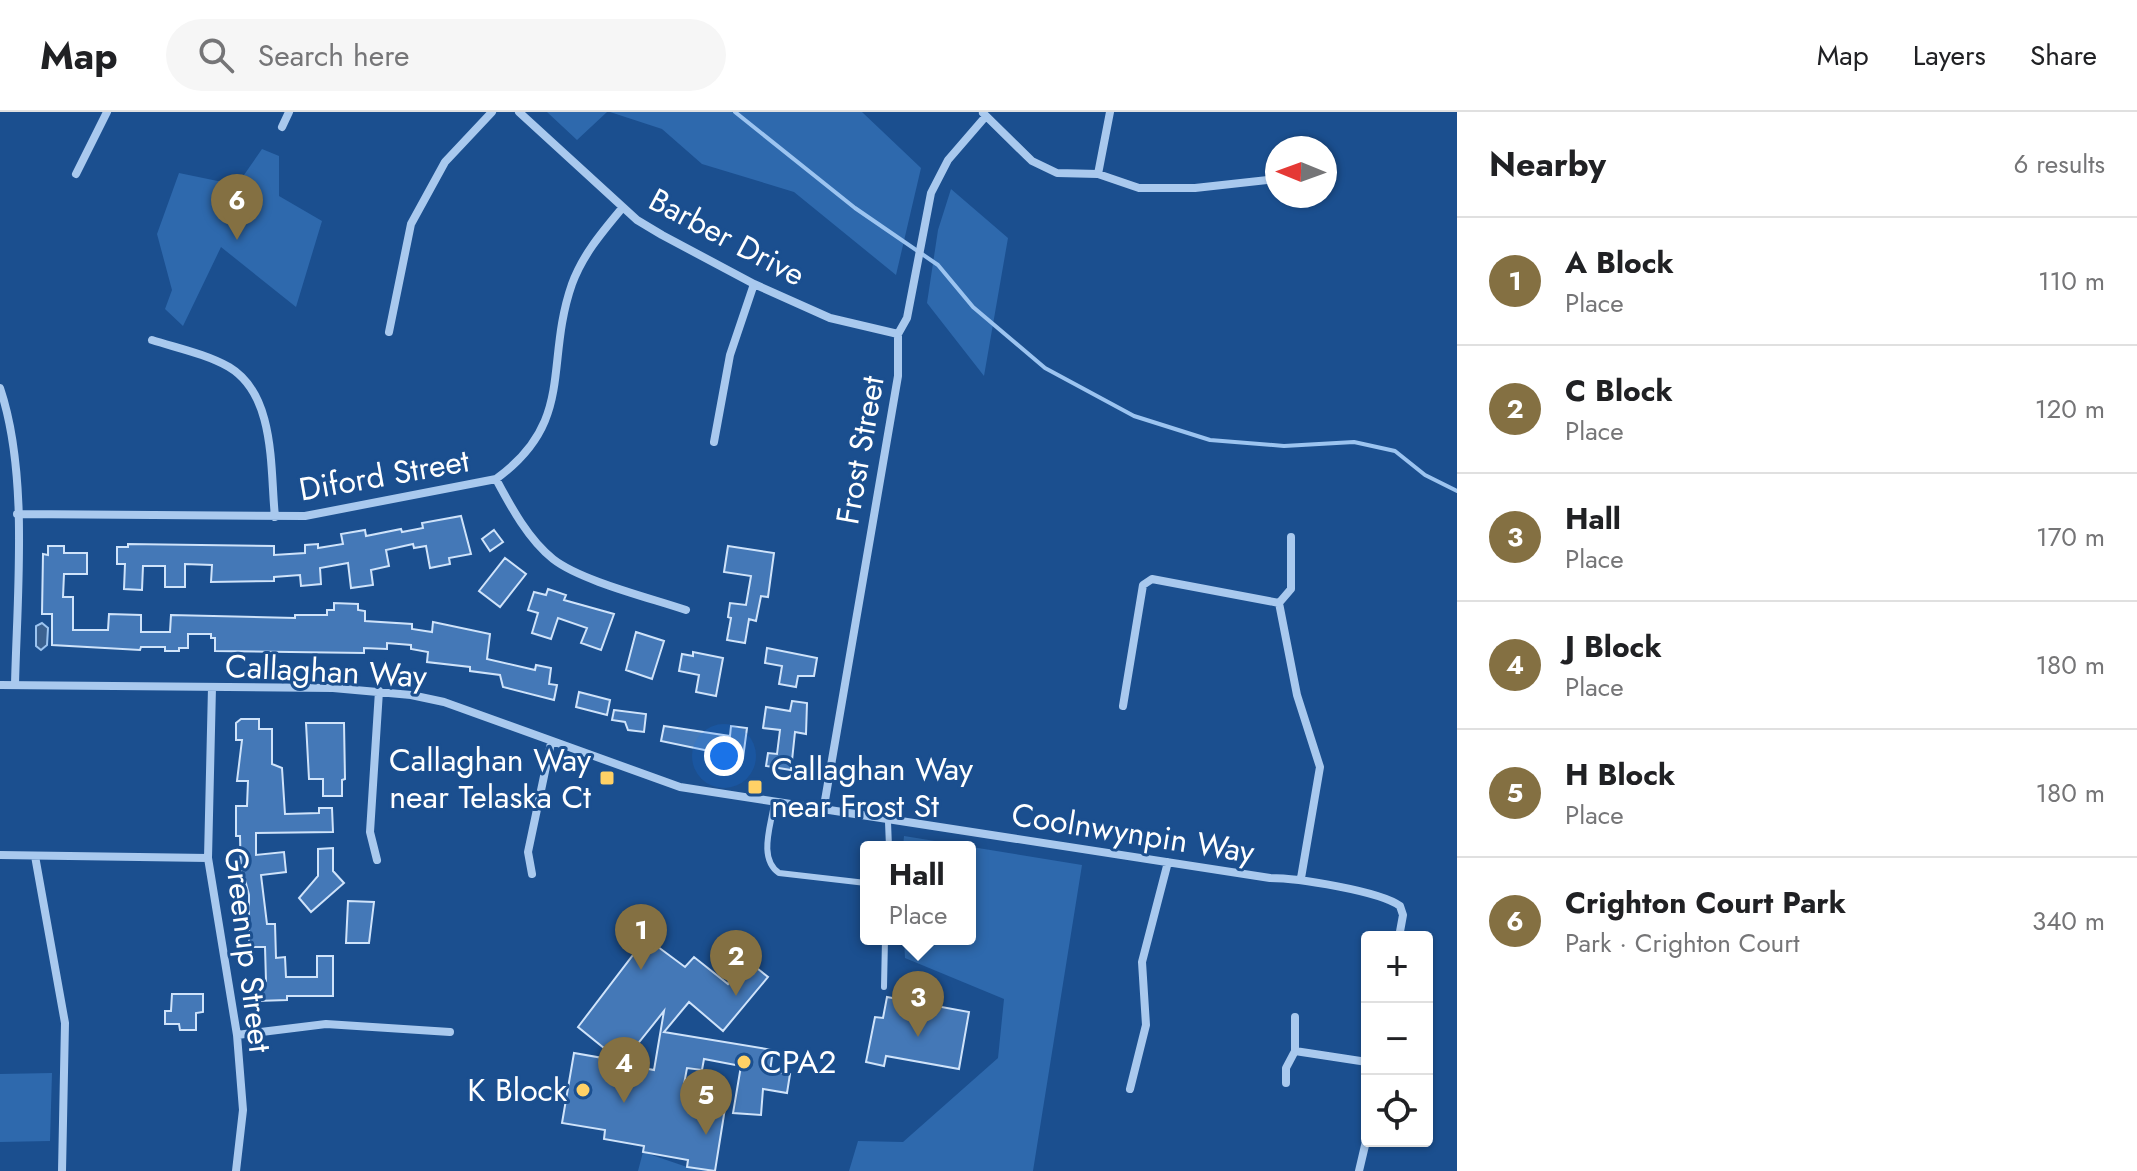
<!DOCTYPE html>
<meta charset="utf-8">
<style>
body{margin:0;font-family:Jost,sans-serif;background:#f6f6f6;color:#202124}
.controls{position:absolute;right:24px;bottom:24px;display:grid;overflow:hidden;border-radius:8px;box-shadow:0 2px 6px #0004}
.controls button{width:72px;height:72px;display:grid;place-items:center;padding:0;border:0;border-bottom:2px solid #e0e0e0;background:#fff;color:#202124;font:40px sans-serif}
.compass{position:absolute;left:1265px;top:24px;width:72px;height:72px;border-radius:50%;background:#fff;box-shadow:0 2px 6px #0004;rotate:271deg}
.you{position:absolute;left:724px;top:644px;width:28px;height:28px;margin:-20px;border:6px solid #fff;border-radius:50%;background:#1a73e8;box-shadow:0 0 0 12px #1a73e833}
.badge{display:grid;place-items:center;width:52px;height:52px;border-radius:50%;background:#847042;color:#fff;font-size:26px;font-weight:700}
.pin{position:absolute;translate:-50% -66px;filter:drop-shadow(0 2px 4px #0008)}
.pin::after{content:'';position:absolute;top:42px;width:28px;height:24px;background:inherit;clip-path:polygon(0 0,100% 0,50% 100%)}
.popup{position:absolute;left:860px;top:729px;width:116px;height:104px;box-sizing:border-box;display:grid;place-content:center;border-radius:8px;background:#fff;filter:drop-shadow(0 2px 6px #0005);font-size:26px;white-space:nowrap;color:#757577}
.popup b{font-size:30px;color:#202124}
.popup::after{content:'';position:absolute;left:50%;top:100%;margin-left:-16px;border:16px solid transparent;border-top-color:#fff}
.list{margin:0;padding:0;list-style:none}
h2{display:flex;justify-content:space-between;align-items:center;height:104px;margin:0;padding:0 32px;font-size:34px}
h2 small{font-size:26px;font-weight:400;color:#757577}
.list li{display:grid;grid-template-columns:52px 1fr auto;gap:24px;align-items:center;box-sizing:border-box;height:128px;padding:0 32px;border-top:2px solid #e0e0e0}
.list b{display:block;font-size:30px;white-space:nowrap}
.list p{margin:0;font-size:26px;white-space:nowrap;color:#757577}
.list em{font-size:26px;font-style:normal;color:#757577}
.icon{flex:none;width:44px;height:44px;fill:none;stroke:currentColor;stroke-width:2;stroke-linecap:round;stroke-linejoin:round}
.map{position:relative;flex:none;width:1457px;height:1059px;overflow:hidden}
header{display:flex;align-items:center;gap:48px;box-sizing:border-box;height:112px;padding:0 40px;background:#fff;border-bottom:2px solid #e0e0e0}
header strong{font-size:38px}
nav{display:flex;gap:44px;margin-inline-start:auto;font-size:28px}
.search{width:560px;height:72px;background:#f6f6f6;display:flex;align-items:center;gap:20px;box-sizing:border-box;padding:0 28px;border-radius:44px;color:#757577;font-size:30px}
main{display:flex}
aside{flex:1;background:#fff}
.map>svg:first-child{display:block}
.green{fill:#2e69ad}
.water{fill:#3c6290;stroke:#9cc4f0;stroke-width:2}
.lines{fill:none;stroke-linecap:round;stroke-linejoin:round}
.stream{stroke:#9cc4f0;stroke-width:4}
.building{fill:#4478b7;stroke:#cfe3fa;stroke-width:2;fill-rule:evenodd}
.lane{stroke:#a9c9ee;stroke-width:6}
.street{stroke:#a9c9ee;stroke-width:8}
.poi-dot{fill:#ffd166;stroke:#1b4f8f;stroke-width:3}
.labels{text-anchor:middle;stroke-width:6;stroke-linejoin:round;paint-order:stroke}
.street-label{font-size:32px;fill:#fff;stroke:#1b4f8f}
.poi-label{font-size:32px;fill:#fff;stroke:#1b4f8f;text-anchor:end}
</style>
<header>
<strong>Map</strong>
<div class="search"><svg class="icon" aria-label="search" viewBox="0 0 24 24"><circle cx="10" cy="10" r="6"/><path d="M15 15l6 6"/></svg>Search here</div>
<nav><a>Map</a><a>Layers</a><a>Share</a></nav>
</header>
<main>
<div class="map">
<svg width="1457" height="1059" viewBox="0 0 1457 1059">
<rect width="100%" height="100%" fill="#1b4f8f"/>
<path class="green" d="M547,0H607L577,28Z
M610,0H862L921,56L896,163L794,80L702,52L662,17Z
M262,37L279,44V84L322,109L296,195L221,135L183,214L165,197L172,178L157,122L179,61L237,73Z
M951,77L1008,126L984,264L927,191L938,118Z
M904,724L1082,753L1033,1059H849L858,1029L903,1030L998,946L1004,887L905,846L904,827H970V735H903Z
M52,961L50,1029L0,1030V962Z
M643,1040L687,1055L715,1059H638Z"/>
<path class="water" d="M42,511L48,516L47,533L41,538L36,534V514Z"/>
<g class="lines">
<path class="stream" d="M735,0L855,96L938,153L973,195L1045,256L1134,304L1210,328L1284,334L1354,330L1395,339L1425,363L1457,379"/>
</g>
<path class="building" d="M461,404L471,442L449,446L450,452L430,456L426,434L414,436L413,432L386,438L389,454L371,458L373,473L351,476L348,451L320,456L321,472L301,474L300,463L274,465V469L211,470L212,453L185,452V475H165V454H143L142,478L124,477L125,452H117V435H128V432L274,434V443L305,441V433L318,432V436L343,432L341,422L365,418L366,424L401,417L402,420L423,416L422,411Z
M494,418L503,430L490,439L482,427Z
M48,434H64V441H87V462H64L63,485H73V518H108L109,502L141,503V520H170L171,503L295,506V503H327V498H334V491L358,492V498L365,499V509L412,512V517L432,520L433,510L490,522L487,547L535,558L536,553L551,556L549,572L557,573L554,588L503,575L500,563L470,559V555L427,550L428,540L411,537V533L387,531V537L364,536V541L215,539V526H211V522H188V536H179V539H165V535H141L140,538L52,533V502H42L43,442L48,443Z
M728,434L774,441L768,485L761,484L756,509L749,507L745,531L727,528L731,506L728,505L730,491L746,493L751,464L724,460Z
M505,446L526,462L500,495L479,479Z
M548,477L566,483L564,488L614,502L601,538L581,531L587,516L558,506L551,527L532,521L538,501L528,498L534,480L546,483Z
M636,520L664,529L652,567L626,558Z
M767,536L817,546L814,564H798L796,575L779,572L782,554L765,551Z
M693,540L723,546L716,584L696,580L699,563L679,559L682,542L693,544Z
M579,580L610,588L607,603L576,595Z
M792,589L807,591L806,622L795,620L791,658L766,654L768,641L777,642L780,618L763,616L766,595L790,599Z
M614,598L646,602L644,620L628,618L625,610L612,608Z
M241,607H259V617H272V652L282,656L285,702L319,701V696H332L333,720L256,721V743L284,740L286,760L261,763L267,812H275L276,846L285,845L286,865H317V844H333V884H287V888L257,889L256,870L266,869L265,835H249V783L244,764H241L240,724H236V694H247L248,669H237L242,628H236V611Z
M306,611H344L345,667L342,668V684H323V667H309Z
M664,614L730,624L731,614L747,616L743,646L661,629Z
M333,736V759L344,771L311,800L299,786L318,764V737Z
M348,789L374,790L369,831H346Z
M646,826L685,855L694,845L728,872L748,849L768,865L723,919L689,890L664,920L773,938L770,959L790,962L787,981L763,977L761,1003L733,1001L741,954L704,947L702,958L687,956L682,983L726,990L715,1059L687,1055L688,1048L643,1040L644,1034L604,1027L605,1018L562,1011L574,941L620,949L578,915ZM664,899L654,958L622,952L624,949Z
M172,882H203V900L196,901V918H180L179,912H165V899H171Z
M887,885L969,900L959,957L886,944L884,954L866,950L875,905L883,906Z"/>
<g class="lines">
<path class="lane" d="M774,692C771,714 758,746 779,761L866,771
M888,710L889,735
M884,875L885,827"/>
<path class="street" d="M519,0L637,108L662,123L754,172L830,206L898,222
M983,1L1032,49L1057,61L1098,62L1139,76H1195L1277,67
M282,15L289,0
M76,62L107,0
M1098,62L1110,0
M389,220L411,112L445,50L492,0
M152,228C177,236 206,242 229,255C276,283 270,357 275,405
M0,276C29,362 17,482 15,573
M714,330L730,243L754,172
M496,367C511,395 528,427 553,447C581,469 651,486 686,498
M17,402L305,404L496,367C576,309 544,252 572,172C583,142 603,119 623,95
M1279,491L1291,477V425
M0,573L333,576L411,583L444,590L680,675L1270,766C1297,766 1380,779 1400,794L1403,803L1399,825
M212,575L208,746L237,923L243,998L236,1059
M1123,594L1143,473L1152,467L1279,491L1297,583L1320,655L1301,766
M823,700L898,264V222L907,206L931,81L948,48L986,4
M0,743L208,746
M35,744L65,911L62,1059
M377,748L370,720L379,579
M532,762L528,740L551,631
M237,923L326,912L450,920
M1295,939L1367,950
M1286,971V956L1295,939V905
M1130,977L1146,913L1142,850L1168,750
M1359,1059L1367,1025"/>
</g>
<g class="poi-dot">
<rect x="599" y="658" width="16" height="16" rx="4"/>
<rect x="747" y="667" width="16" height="16" rx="4"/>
<circle cx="744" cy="950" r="8"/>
<circle cx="583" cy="978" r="8"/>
</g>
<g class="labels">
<g class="street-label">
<text transform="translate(727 125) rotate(28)" y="11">Barber Drive</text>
<text transform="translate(860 338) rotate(-80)" y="11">Frost Street</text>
<text transform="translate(384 363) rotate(-10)" y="11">Diford Street</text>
<text transform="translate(326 559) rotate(3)" y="11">Callaghan Way</text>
<text transform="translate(1133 721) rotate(9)" y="11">Coolnwynpin Way</text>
<text transform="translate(248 838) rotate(83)" y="11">Greenup Street</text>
</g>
<g class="poi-label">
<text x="591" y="659">Callaghan Way<tspan x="591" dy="37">near Telaska Ct</tspan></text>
<text x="771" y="668" text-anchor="start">Callaghan Way<tspan x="771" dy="37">near Frost St</tspan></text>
<text x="760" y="961" text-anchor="start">CPA2</text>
<text x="567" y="989">K Block</text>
</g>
</g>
</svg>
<div class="controls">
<button>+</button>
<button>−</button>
<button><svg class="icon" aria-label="locate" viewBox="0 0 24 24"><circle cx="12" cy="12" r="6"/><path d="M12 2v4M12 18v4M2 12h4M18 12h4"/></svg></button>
</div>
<svg class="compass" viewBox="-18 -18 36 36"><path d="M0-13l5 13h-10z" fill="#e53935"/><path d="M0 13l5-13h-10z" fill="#757577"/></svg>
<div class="you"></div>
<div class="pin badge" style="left:641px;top:858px">1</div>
<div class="pin badge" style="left:736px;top:884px">2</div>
<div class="pin badge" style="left:918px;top:925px">3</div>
<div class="popup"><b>Hall</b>Place</div>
<div class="pin badge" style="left:624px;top:991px">4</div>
<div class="pin badge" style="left:706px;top:1023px">5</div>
<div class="pin badge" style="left:237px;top:128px">6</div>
</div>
<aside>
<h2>Nearby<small>6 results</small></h2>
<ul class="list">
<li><span class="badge">1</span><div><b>A Block</b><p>Place</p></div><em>110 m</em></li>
<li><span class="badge">2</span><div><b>C Block</b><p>Place</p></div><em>120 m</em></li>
<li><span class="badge">3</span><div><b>Hall</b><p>Place</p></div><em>170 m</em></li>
<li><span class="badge">4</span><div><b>J Block</b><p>Place</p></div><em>180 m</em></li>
<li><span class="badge">5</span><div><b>H Block</b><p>Place</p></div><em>180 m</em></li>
<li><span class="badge">6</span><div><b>Crighton Court Park</b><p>Park · Crighton Court</p></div><em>340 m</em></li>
</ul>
</aside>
</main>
